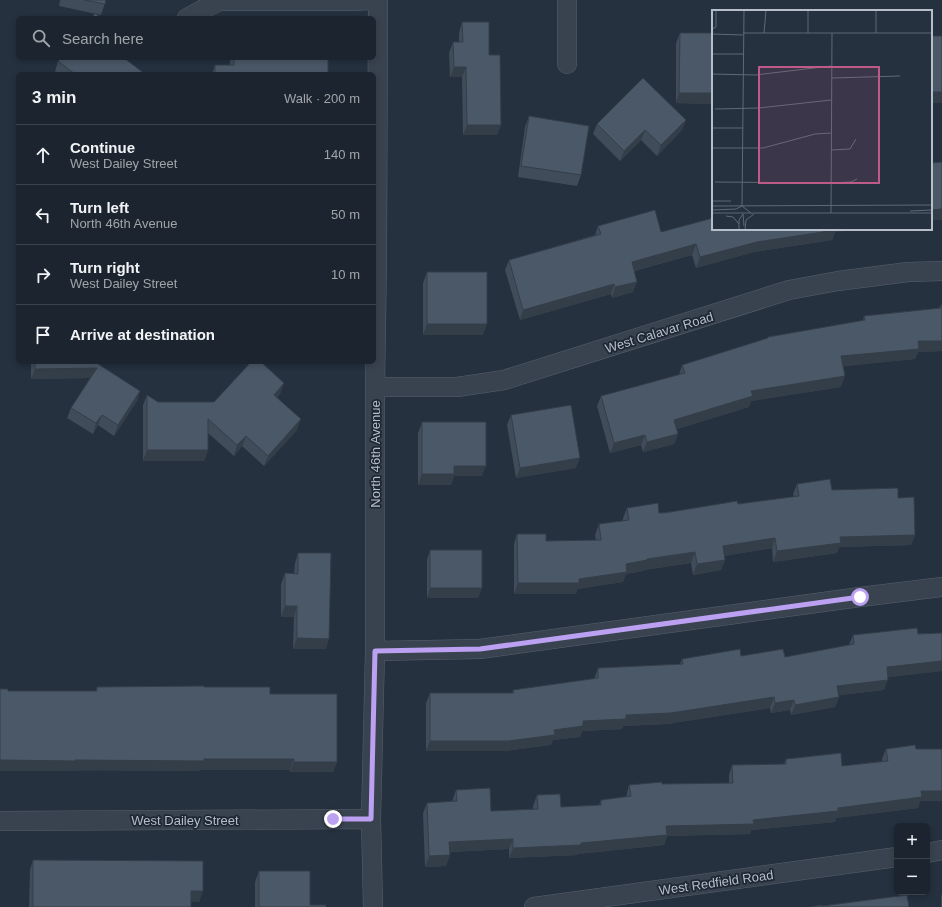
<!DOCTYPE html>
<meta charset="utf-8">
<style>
body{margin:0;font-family:Helvetica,sans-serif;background:#29313b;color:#f1f3f6}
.controls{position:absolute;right:12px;bottom:12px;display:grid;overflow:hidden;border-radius:6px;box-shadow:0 2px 6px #0003}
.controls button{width:36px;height:36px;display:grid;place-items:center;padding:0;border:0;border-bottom:1px solid #3a424b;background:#1c252f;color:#f1f3f6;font:20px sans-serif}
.stop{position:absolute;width:12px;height:12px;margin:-9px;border:3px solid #bca0f2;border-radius:50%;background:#fff}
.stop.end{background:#bca0f2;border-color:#fff;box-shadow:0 1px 4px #0008}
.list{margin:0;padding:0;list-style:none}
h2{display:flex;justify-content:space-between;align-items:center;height:52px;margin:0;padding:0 16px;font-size:17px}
h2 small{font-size:13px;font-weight:400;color:#a0a5aa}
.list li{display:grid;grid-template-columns:26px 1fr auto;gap:12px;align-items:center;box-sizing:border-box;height:60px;padding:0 16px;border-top:1px solid #3a424b}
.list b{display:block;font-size:15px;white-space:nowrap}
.list p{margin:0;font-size:13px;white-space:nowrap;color:#a0a5aa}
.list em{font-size:13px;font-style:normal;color:#a0a5aa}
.icon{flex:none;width:22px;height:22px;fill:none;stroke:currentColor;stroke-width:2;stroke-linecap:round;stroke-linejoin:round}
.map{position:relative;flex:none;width:942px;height:907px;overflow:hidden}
.search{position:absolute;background:#1c252f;box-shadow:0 2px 6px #0003;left:16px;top:16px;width:360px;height:44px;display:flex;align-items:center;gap:10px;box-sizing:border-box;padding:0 14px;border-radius:6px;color:#a0a5aa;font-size:15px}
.panel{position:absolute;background:#1c252f;box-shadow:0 2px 6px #0003;left:16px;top:72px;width:360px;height:292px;border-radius:6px}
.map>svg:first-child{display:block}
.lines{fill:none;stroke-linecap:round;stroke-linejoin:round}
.minor-casing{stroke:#57616d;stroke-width:20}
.minor{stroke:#39434f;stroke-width:19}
.wall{fill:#404c59}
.shaded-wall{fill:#343e49}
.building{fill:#4b5868;stroke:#343e49}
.route{stroke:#bca0f2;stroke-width:5}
.labels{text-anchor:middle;stroke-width:3.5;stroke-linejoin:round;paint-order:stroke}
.street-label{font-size:13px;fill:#b6beca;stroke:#1e2734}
.inset-road{fill:none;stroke:#5f6977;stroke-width:1}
.view{fill:#bd5a87;fill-opacity:0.15;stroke:#bd5a87;stroke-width:2}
.inset-edge{fill:none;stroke:#b6beca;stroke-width:2}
</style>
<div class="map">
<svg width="942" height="907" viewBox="0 0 942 907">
<rect width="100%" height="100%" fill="#25313f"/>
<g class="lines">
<defs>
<path id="minor" d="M187,18L219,1H354L370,0
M567,64V0
M375,387H457L504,380L789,290L838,281L908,272L942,271
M375,651L480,649L860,597L942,587
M0,821L371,819
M927,853L942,850
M373,907L371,819L375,651V387L377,259L378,0
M534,907L897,857"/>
</defs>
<use href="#minor" class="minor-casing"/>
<use href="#minor" class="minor"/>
</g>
<path class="wall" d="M60,0H106L101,15L59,6Z
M462,22L489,55L501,125L497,135H463L462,77H450L449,53L453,42H459V33Z
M680,33H713V104L676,103V43Z
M230,58H328V74H212L215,65H230Z
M58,61L145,74H57L55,72Z
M529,116L581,175L577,186L518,177L525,127Z
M686,120L682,130L657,156L641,140L620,161L593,134L597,124Z
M598,226L661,232H835L832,240L754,252L696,268L692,255L634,271L633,292L612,298L611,294L520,320L505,270L509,260L595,235Z
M427,272L483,335H423V283Z
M941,305L942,351L918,352L915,359L843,366L841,387L751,401L749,407L677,429L678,434L674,444L643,452L641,445L610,453L597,406L601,396L679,375L682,365L767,339L768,337L863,321L864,316L939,308Z
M31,362H95L140,391L137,401L114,436L98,425L93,434L67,418L71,408L90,378L31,379Z
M284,383L280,394L277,398L297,430L264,466L242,446L234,456L208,433V450L204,461H143V405L147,395L158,402H214Z
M511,415L576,468L516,478L507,425Z
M422,422L482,476H454L451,485H418V433Z
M797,484L832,490L898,498L915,535L911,545L839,547L837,553L773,562L772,548L724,556L725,560L721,570L693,575L691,563L644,570L643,571L626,574L623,582L577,589L576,594H514V544L517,534L546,541L596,540L595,535L599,524L623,521V518L627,508L659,513L794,497L793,494Z
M430,550L482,588L478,598H427V560Z
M298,553L326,649H293L294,617H281V584L285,573L294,574L295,563Z
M942,633V671L888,677L884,690L839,695V697L835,707L791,715L790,710L771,713L770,708L667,724L623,726L622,729L582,731L580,737L553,740L551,745L504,751H426V703L430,693H512L513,690L594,679L598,668L680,664L682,659L741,656L785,657L849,645L853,635Z
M97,687H204L270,694L337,762L333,772H290V770H200V771L71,770V771Z
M886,749H916L942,801H920L918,808L836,818L835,822L751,830L750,834L667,836L664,845L578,854V855L509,858V849L450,852V855L446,866L425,867L423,813L427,803L452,802L456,790L491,811L533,809V806L537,795L561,807L599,805L601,800L626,797L629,785L729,783V775L732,765L784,764L786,759L842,766L882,761V759Z
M33,860L203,891L199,902H191V907H29L30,870Z
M259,871L310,905L326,907H255V882Z
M942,893V907H941V897Z"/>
<path class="shaded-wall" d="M454,67H466L462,77H450Z
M931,92H942V103H931Z
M679,93H713V104L676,103Z
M686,120L682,130L657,156L661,145Z
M467,125H501L497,135H463Z
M645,130L641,140L620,161L624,151Z
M942,209V220H931V210Z
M832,229H870L835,232L832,240L754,252L696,268L700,257L757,242Z
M696,244L692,255L628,272L632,262Z
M637,282L633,292L612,298L615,287Z
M614,284L611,294L520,320L523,310Z
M427,324H487L483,335H423Z
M918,341H942V351L918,352L915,359L838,367L841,356Z
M97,368L93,378L31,379L35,369Z
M845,376L841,387L751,401L749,407L670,431L674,420L751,391Z
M284,383L280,394L270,405L274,395Z
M140,391L137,401L114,436L118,425Z
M102,415L98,425L93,434L96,423Z
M301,419L297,430L264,466L268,456Z
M678,434L674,444L643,452L647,442Z
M645,435L641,445L610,453L614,443Z
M246,436L242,446L234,456L237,445Z
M147,450H208L204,461H143Z
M580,458L576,468L516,478L520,468Z
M454,466H486L482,476H454L451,485H418L422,474Z
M915,535L911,545L839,547L837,553L773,562L777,551L840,537Z
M775,538L772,548L719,557L723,546Z
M695,552L691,563L644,570L643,571L626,574L623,582L577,589L576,594H514L518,583L579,579L626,564L647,559Z
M725,560L721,570L693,575L697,564Z
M430,588H482L478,598H427Z
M285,606H297L294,617H281Z
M297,638L329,639L326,649H293Z
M942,661V671L883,678L887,667Z
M888,680L884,690L833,696L837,686Z
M774,697L770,708L667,724L623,726L622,729L582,731L580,737L553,740L551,745L504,751H426L430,741L554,730L583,721Z
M839,697L835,707L791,715L795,705Z
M794,700L790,710L771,713L775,703Z
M204,759H294L290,770H200V771L71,770V771H0V760Z
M294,762H337L333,772H290Z
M921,791H942V801H920L918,808L836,818L835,822L751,830L750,834L667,836L664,845L578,854V855L509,858L513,848L581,843L666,826L753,820L838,808Z
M513,839L509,849L445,852L449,842Z
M450,855L446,866L425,867L429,856Z
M191,891H203L199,902H187Z"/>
<path class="building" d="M84,0H106L105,4Z
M95,13L101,18H92Z
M462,22H489V55H500L501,125H467L466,67H454L453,42H463Z
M680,33H713V93H679Z
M931,36H942V92H931Z
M61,58H124L145,74H75L58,61Z
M234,58H328V74H215V65H234Z
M643,78L686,120L661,145L645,130L624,151L597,124Z
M529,116L589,126L581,175L521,166Z
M942,162V209L931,210V163Z
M655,210L661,232L713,218V229H836V230L757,242L700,257L696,244L632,262L637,282L615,287L614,284L523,310L509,260L601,234L598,226Z
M427,272H487V324H427Z
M941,305H942V341H918L919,349L841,356L845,376L751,391L753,396L674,420L678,434L647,442L645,435L614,443L601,396L685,373L682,365L768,338V337L865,320L864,316L941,308Z
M35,362H95L140,391L118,425L102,415L96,423L71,408L97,368L35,369Z
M251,362H261L284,383L274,395L301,419L268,456L246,436L237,445L208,419V450H147V395L158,402H214Z
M571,405L580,458L520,468L511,415Z
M422,422H486V466H454V474H422Z
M830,479L832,490L898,488V498L914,497L915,535L840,537L841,543L777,551L775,538L723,546L725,560L697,564L695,552L647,559V560L626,564L627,572L579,579V583H518L517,534H546V541L601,540L599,524L629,520L627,508L658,503L659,513H664L737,501L738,504L799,496L797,484Z
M430,550H482V588H430Z
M298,553H331L329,639L297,638V606H285V573L298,574Z
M917,628L918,634L942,633V661L887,667L888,680L837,686L839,697L795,705L794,700L775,703L774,697L671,713L626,715V719L583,721V726L554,730L555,735L508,741H430V693H514L513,690L598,678V668L683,664L682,659L740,649L741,656L783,649L785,657L854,644L853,635Z
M204,686V687H270V694H337V762H294V759H204V761L75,760V761L0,760V689H8V691H97V687Z
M915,745L916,749H942V791H921L922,797L838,808V811L753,820L754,824L666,826L667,835L581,843V845L513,848V839L449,842L450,855L429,856L427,803L457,801L456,790L490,788L491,811L538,809L537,795L560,794L561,807L601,805V800L631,796L629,785L662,782V784L733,783L732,765L786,764V759L841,753L842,766L888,761L886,749Z
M33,860L203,861V891H191V907H33Z
M259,871H310V905H326V907H259Z
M907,895L909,907H810L822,905V906Z"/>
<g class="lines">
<path class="route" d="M333,819H371L375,651L480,649L860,597"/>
</g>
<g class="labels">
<g class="street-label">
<text transform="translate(659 332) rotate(-17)" y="5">West Calavar Road</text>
<text transform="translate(375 454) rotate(-90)" y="5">North 46th Avenue</text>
<text x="185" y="825">West Dailey Street</text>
<text transform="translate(716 882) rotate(-8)" y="5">West Redfield Road</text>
</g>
</g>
<g transform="translate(712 10)">
<rect width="220" height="220" fill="#25313f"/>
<path class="inset-road" d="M0,19L4,17V0M31,23H220M52,23L54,0M96,23V0M164,23V0M0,24L31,25M0,44H31M0,64L43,65L119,56M120,68L188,66M3,99L47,98L119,90M0,118H31M0,138H51L103,124L119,123M119,140L138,139L144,129M3,172L114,173L139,172L145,169M0,191H19M0,196L220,195M30,196L32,0M0,200L24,199L30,196L39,203M198,201L220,200M0,203H220M119,203L120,23M31,204L32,216M14,206L21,207L27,214M27,220V210L31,204M33,220L34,210L42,204"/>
<path class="view" d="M47,57H167V173H47Z"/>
<rect width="220" height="220" class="inset-edge"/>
</g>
</svg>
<div class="controls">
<button>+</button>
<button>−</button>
</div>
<div class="stop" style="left:860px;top:597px"></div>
<div class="stop end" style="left:333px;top:819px"></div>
<div class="search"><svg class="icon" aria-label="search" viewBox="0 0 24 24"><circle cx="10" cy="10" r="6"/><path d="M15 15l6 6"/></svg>Search here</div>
<section class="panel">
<h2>3 min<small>Walk · 200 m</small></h2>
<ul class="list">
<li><svg class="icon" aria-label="ahead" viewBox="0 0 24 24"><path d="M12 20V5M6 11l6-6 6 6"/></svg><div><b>Continue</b><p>West Dailey Street</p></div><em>140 m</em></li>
<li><svg class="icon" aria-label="left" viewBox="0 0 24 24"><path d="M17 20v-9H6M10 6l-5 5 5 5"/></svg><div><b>Turn left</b><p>North 46th Avenue</p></div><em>50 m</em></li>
<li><svg class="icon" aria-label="right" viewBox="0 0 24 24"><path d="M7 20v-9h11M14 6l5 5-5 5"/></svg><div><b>Turn right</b><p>West Dailey Street</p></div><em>10 m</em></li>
<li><svg class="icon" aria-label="arrive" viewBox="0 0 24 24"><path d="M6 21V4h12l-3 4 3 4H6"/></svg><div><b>Arrive at destination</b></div></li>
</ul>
</section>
</div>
